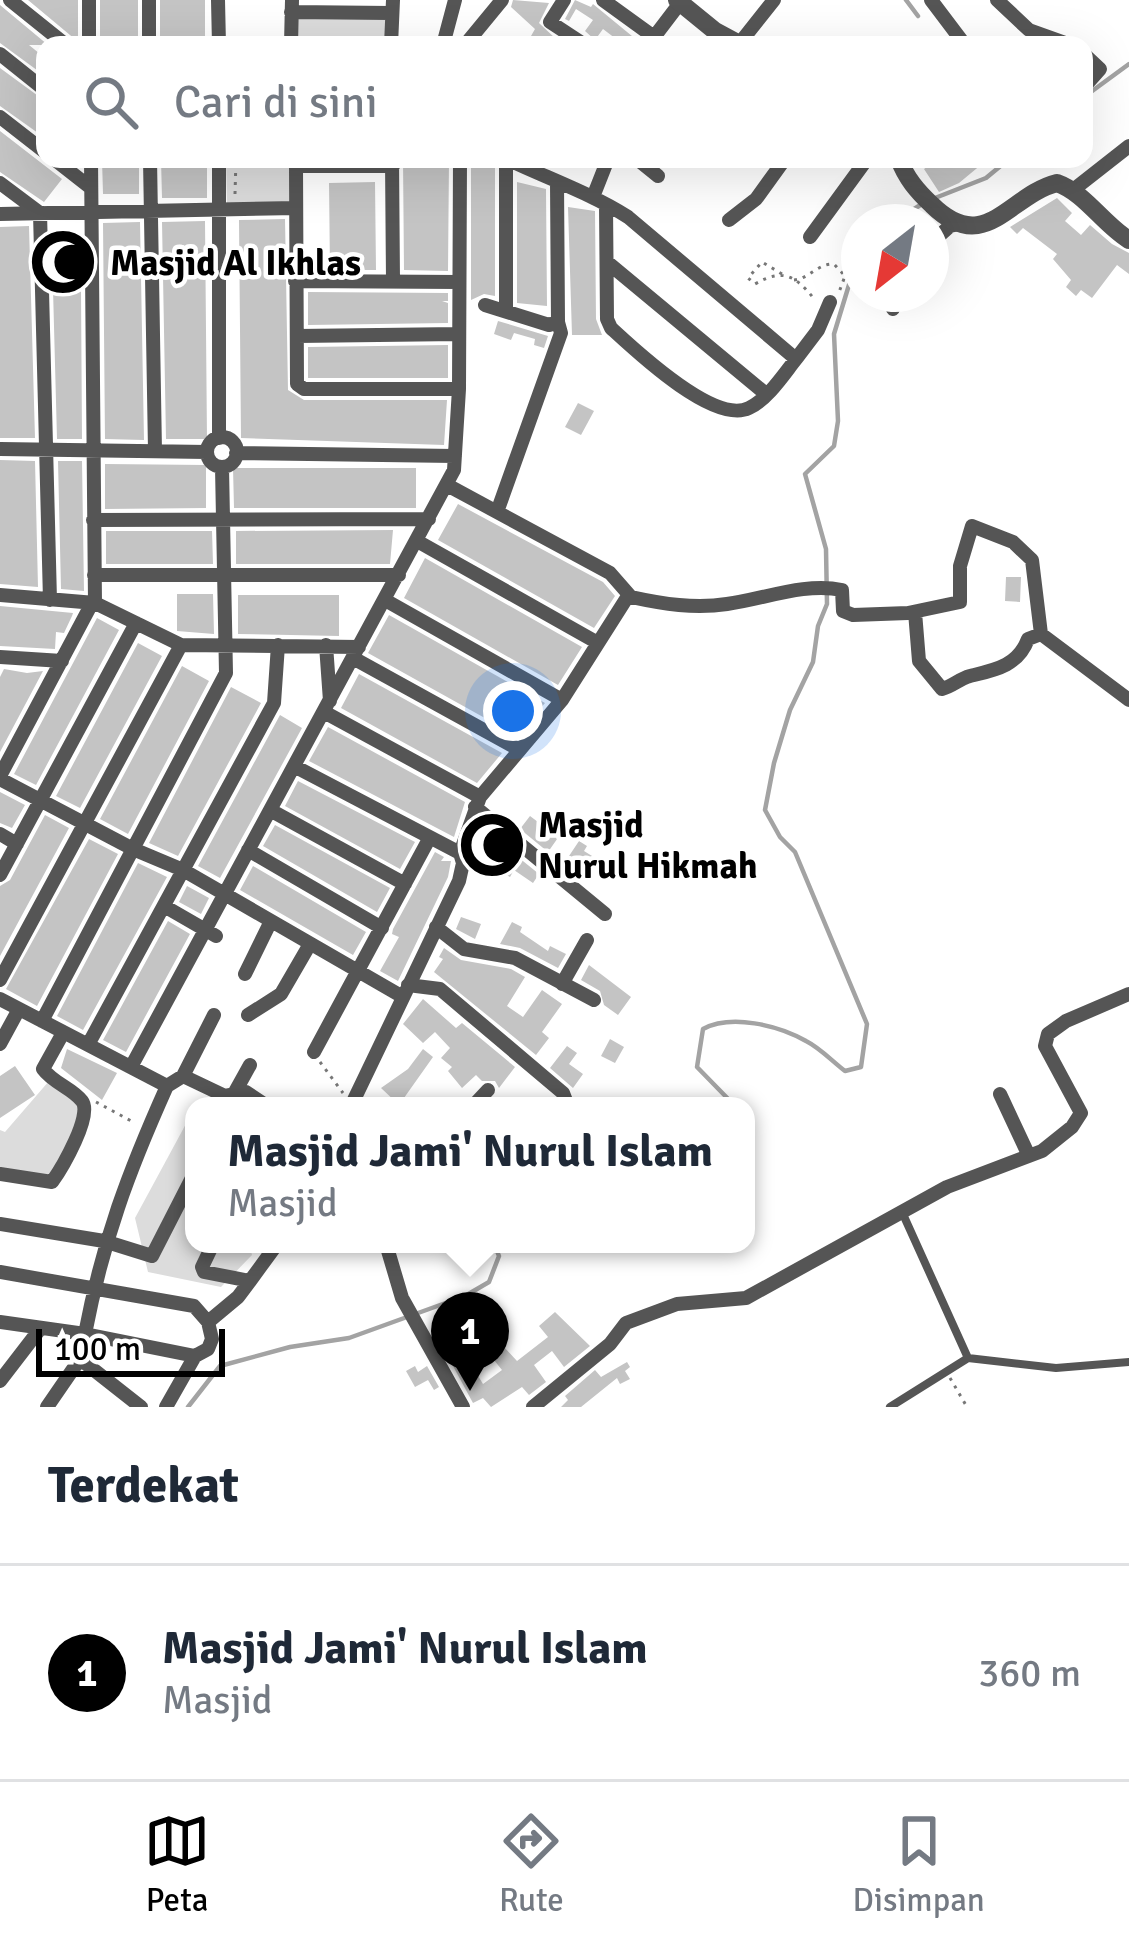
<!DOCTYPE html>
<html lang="id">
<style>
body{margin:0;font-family:Signika,sans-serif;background:#f6f6f7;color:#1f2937}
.compass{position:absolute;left:841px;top:204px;width:108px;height:108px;border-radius:50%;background:#fff;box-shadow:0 12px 48px #0002;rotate:211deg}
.scale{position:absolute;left:36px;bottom:30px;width:189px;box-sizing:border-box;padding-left:12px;border:6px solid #000;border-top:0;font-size:33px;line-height:42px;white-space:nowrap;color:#000;-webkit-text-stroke:9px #fff;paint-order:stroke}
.you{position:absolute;left:513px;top:711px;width:42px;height:42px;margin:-30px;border:9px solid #fff;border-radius:50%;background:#1a73e8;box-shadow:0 0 0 18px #1a73e833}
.badge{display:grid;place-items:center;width:78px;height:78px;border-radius:50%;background:#000;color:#fff;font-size:39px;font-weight:700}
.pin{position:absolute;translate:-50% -99px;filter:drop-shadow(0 3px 6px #0008)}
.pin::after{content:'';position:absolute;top:63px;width:42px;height:36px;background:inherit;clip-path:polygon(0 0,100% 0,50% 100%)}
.popup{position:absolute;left:185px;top:1097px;width:570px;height:156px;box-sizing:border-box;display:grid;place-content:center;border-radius:24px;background:#fff;filter:drop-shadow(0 3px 9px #0005);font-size:39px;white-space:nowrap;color:#747a83}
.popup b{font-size:45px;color:#1f2937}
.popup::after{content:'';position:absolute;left:50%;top:100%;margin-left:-24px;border:24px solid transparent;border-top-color:#fff}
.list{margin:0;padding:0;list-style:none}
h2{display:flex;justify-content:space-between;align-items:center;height:156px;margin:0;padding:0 48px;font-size:51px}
h2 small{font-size:39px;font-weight:400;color:#747a83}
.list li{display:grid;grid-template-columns:78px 1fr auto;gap:36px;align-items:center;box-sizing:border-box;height:216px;padding:0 48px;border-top:3px solid #e0e1e3}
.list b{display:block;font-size:45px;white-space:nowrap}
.list p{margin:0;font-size:39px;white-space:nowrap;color:#747a83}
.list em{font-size:39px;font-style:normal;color:#747a83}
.icon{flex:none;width:66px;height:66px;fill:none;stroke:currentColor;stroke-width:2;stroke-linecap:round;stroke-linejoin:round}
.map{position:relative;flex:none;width:1129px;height:1407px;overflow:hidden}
.search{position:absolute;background:#fff;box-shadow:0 12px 48px #0002;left:36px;right:36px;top:36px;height:132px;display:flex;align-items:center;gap:30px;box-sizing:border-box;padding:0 42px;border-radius:24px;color:#747a83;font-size:45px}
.sheet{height:372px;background:#fff}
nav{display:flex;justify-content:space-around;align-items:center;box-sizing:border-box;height:168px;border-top:3px solid #e0e1e3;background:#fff;font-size:33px;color:#747a83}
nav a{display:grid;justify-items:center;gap:6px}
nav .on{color:#000}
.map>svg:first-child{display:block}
.green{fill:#dcdcdc}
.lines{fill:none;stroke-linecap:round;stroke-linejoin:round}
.stream{stroke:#a3a3a3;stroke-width:4.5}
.building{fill:#c4c4c4}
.path{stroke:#777;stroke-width:3;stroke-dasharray:3 6;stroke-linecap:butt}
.service{stroke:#555;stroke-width:8}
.minor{stroke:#555;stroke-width:14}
.tertiary{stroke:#555;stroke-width:18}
.labels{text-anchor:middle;stroke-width:9;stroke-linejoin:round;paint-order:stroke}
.poi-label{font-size:36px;font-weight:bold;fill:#000;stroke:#fff;text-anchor:start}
</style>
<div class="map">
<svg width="1129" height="1407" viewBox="0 0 1129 1407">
<rect width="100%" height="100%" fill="#fff"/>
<path class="green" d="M295,17L386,18V45H294Z
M226,159H385V161L294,162V206H227Z
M49,1081L77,1102L79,1120L52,1176L0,1170V1130L5,1132Z
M194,1109V1244H249L252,1255L221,1287L148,1272L135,1218Z"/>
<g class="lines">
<path class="stream" d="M906,0L918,16
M1084,97L1129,64
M935,198L986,178L1009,159
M894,222L925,202
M735,1106L697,1067L703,1029C731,1014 778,1025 806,1041C820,1048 832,1061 845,1071L861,1067L867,1024L795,852L780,837L765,810L774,763L790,710L813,662L818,626L827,604L826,549L805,474L834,446L838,421L834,334L859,252
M746,1119V1131
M188,1407L220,1366L290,1347L349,1338L465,1296L489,1282L499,1256L494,1244"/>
</g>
<path class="building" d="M28,0H78V38L76,40Z
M100,0H138V45H100Z
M160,0H205V45H160Z
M513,0L549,3L539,23L556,39L552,45H544L531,36L535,29L511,7Z
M575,0L591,7L593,4L638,41L624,45L603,29L595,40L585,31L593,20L576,9L569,21L565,19Z
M0,5L48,45H29L45,58V76L0,43Z
M0,68L45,101V138L0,106Z
M0,131L62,179L44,202L0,172Z
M102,159H139V194H103Z
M161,159H207V198H162Z
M403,159H449L448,271L404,270Z
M471,159H495V296L484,294L471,300Z
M938,159H988L959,183L939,192L924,169Z
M375,182L376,270H330L329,183Z
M517,182L546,189L547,306L517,303Z
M1057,198L1072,213L1065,221L1081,235L1090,225L1112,244L1129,253V274L1117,265L1092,298L1081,290L1076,296L1066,287L1071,280L1053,259L1057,254L1023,228L1017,234L1010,227Z
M568,207L595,211L596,319L602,335H572Z
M285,219L288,390L304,400H447L444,445L241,438L239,220Z
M205,221L207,439H166L162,222Z
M140,222L144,440L105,439L103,223Z
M29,226L35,438H0V227Z
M65,242L81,267L61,283L53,272L52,252Z
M53,289H81L82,439H57Z
M308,292L448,293V301H442L448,303V323L308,325Z
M498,321L548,336L544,348L534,345L535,339L514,333L511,340L494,334Z
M448,345V378H308V347Z
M578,403L594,411L581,435L565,427Z
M0,460L35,461L38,587L0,584Z
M58,461H82L84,591L61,589Z
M105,464L206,465V508L105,509Z
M233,468H416V508H234Z
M458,504L603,582L615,596L594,628L438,540Z
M393,530L390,564H236V531Z
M106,531H212L213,564H106Z
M425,558L582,647L558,685L404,598Z
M1006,577H1021L1020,602L1005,601Z
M177,594H213L214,634L177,631Z
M238,595H339V636L238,634Z
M0,606L73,613L72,616L64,633L56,632L55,649L0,646Z
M389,615L545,703L517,736L368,653Z
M97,618L119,630L36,785L14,774Z
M138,643L162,656L80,808L56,796Z
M182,666L209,681L128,834L100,819Z
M4,669L27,673L43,671L0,752V677Z
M359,674L502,753L477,783L341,708Z
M231,687L261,703L178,856L149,843Z
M280,715L302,728L220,878L198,866Z
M328,727L465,802L454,837L309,761Z
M298,781L415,842L400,869L285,806Z
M0,792L25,805L12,828L0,823Z
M45,815L69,828L0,956V886L10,880Z
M530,816L542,825L546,820L562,832L548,852L520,829Z
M275,825L390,888L377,912L263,846Z
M488,832L509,850L488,863L475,843Z
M89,839L118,854L37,1006L6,989Z
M579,841L587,846L584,851L605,864L599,873L567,859Z
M435,852L444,857L441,861H451L448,877L398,981L380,971L399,937L392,934L393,929Z
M513,853L539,874L533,883L514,870L510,877L501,872Z
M138,863L167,877L83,1030L57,1016Z
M253,866L366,932L353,955L240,890Z
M187,886L209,898L201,914L179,902Z
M461,917L481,924L475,939L456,929Z
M168,921L190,934L126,1052L103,1040Z
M512,922L522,927L520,932L548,951L550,946L566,954L558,968L520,948L500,944Z
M444,948L461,960L511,969L525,977L507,1006L523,1017L542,990L562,1004L542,1032L549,1038L536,1055L434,972L443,959L439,957Z
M589,965L631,997L618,1015L604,1005L600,991L581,980Z
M423,999L456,1028L462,1023L515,1067L499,1088L495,1081H482L476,1075L462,1088L448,1071L452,1067L441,1058L450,1048L435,1032L423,1043L403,1024Z
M610,1039L624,1047L615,1063L601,1056Z
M567,1046L577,1053L569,1064L583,1074L573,1088L550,1068Z
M67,1049L117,1073L102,1100L61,1068Z
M423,1049L433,1057L399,1105L381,1088L408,1069Z
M15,1066L35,1095L0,1118V1076Z
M555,1312L590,1346L564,1367L552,1351L534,1365L546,1382L529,1395L522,1387L491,1407L483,1398L473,1403L446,1353L469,1336L477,1349L466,1356L483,1384L502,1370L481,1344L492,1334L517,1361L548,1337L539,1326Z
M627,1362L630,1367L625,1371L630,1379L620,1384L617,1378L581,1407H561L568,1400L565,1396L595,1370L601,1377Z
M415,1366L418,1372L427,1366L439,1387L434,1390L428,1380L415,1387L406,1371Z"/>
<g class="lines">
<path class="path" d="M235,194L236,159
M782,274L762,262L748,278L755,284C783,268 795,275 815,300
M794,280C809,279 818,263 834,264L845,276L838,295
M320,1062L343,1093
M96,1102L135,1123
M950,1378L967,1407"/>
<path class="service" d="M902,1212L968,1358
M890,1407L968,1358L1056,1368L1129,1362"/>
<path class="minor" d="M10,0L66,45
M89,0V45
M149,0V45
M218,0L219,45
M564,0L550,22L585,45
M603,0L654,37
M931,0L965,45
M997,0L1029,30L1071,45
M291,12L390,13
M739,44L774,0
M291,45L292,0
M391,45L393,0
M443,45L455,0
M465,45L502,0
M648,45L680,3
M0,54L45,90
M1084,54L1100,69L1084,87
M0,117L45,152
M54,159L91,188
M91,159L95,603
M150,159L155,451
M392,159L393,281
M507,159C547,178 590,193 628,217L796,359C784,374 768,399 749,408C714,425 636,351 611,328L607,319L606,205
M637,159L658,176
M393,166H296L297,384L304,389H459
M0,183L40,213L50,600
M1073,190L1129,146
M593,197L608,159
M0,214L296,208
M729,220L756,199L785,159
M810,237L867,159
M931,243L950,226L959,224
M607,262L766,394
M295,281L459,282
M485,305L549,325L558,322
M893,309L897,294
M506,310V159
M297,336L459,334
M796,359L818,330L830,302
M207 452a15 15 0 1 1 30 0a15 15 0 1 1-30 0Z
M219,438V159
M0,449L207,452
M236,453L455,456
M447,485L610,573L631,597C663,604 695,609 727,604C764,599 805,582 842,590L843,611L853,615L908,613L960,602V566L972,526L1013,542L1032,560L1041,634
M497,512L561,333L558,322L557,182
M93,520L429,519
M417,541L598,643
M94,575H399
M0,595L95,603L181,645L359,647
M385,600L562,700
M915,612L919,661L942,689C953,686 959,679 970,676C995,670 1018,666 1028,639L1041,634L1129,700
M326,645L330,701
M0,657L62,661
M353,658L518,749
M324,712L480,797
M294,766L460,853
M0,776L91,605
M0,779L133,849L183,870L403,997
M475,807L605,914
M270,810L405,884
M0,834L17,844
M248,850L382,928
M0,875L136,623
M164,906L216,936
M436,927L464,949L515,958L594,1000
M245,974L270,923
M0,980L181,645
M562,984L587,940
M408,985L440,989L563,1093L568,1106
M0,999L167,1086
M248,1015L281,994L310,944
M42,1021L226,673L222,467
M89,1043L274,703L278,645
M0,1044L19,1009
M314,1052L429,839
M131,1067L454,470L459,389L460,159
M183,1076L225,1096L246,1092L267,1106
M235,1092L250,1065
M1000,1094L1029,1156
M351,1106L459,881L463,863L460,853L480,797L562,700L628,596
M473,1106L488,1090
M0,1174L52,1182C62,1168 93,1115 82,1101C72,1088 53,1083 43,1069L63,1033
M0,1224L104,1241L152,1256L194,1174
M386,1244L402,1298L463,1407
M0,1272L194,1306L208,1322L212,1339L208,1349L195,1356L166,1407
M250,1281L277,1244
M0,1322L85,1334L80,1359L141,1407
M208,1322L238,1297L250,1281L204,1272L202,1267L213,1244
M195,1356L85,1334C103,1240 128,1173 167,1086L183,1076L214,1015
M0,1381L40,1329
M47,1407L80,1359
M533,1407L610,1344L626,1323L677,1304L746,1298L947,1187L1042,1151L1072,1127L1081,1113L1045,1046L1048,1034L1066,1021L1129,994"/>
<path class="tertiary" d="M677,0L715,31L741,45
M899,159C906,178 917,191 932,205C985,257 1009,195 1057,183C1085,193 1103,224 1129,240"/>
</g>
<defs>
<symbol id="mosque-disc" viewBox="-11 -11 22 22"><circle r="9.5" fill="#000" stroke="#fff"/><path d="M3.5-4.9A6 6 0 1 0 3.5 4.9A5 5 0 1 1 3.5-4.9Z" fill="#fff"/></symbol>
</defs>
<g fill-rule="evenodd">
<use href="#mosque-disc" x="25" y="224" width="76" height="76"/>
<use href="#mosque-disc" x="454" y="807" width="76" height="76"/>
</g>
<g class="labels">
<g class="poi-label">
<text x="110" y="275">Masjid Al Ikhlas</text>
<text x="538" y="837">Masjid<tspan x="538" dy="41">Nurul Hikmah</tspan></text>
</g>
</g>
</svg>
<svg class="compass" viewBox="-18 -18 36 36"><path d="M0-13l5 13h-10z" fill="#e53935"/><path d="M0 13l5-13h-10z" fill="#747a83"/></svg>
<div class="scale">100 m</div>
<div class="you"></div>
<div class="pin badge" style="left:470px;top:1391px">1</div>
<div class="popup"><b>Masjid Jami' Nurul Islam</b>Masjid</div>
<div class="search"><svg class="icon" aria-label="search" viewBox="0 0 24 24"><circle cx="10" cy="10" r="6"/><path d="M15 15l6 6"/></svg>Cari di sini</div>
</div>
<section class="sheet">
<h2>Terdekat<small></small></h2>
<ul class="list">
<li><span class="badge">1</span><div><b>Masjid Jami' Nurul Islam</b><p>Masjid</p></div><em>360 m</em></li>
</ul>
</section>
<nav>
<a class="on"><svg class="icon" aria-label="map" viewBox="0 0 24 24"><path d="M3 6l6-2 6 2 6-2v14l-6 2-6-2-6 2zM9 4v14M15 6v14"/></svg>Peta</a>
<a><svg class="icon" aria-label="directions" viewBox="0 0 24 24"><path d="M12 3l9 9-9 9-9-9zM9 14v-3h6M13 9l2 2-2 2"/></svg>Rute</a>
<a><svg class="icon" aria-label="saved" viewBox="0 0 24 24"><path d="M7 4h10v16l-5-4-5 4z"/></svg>Disimpan</a>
</nav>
